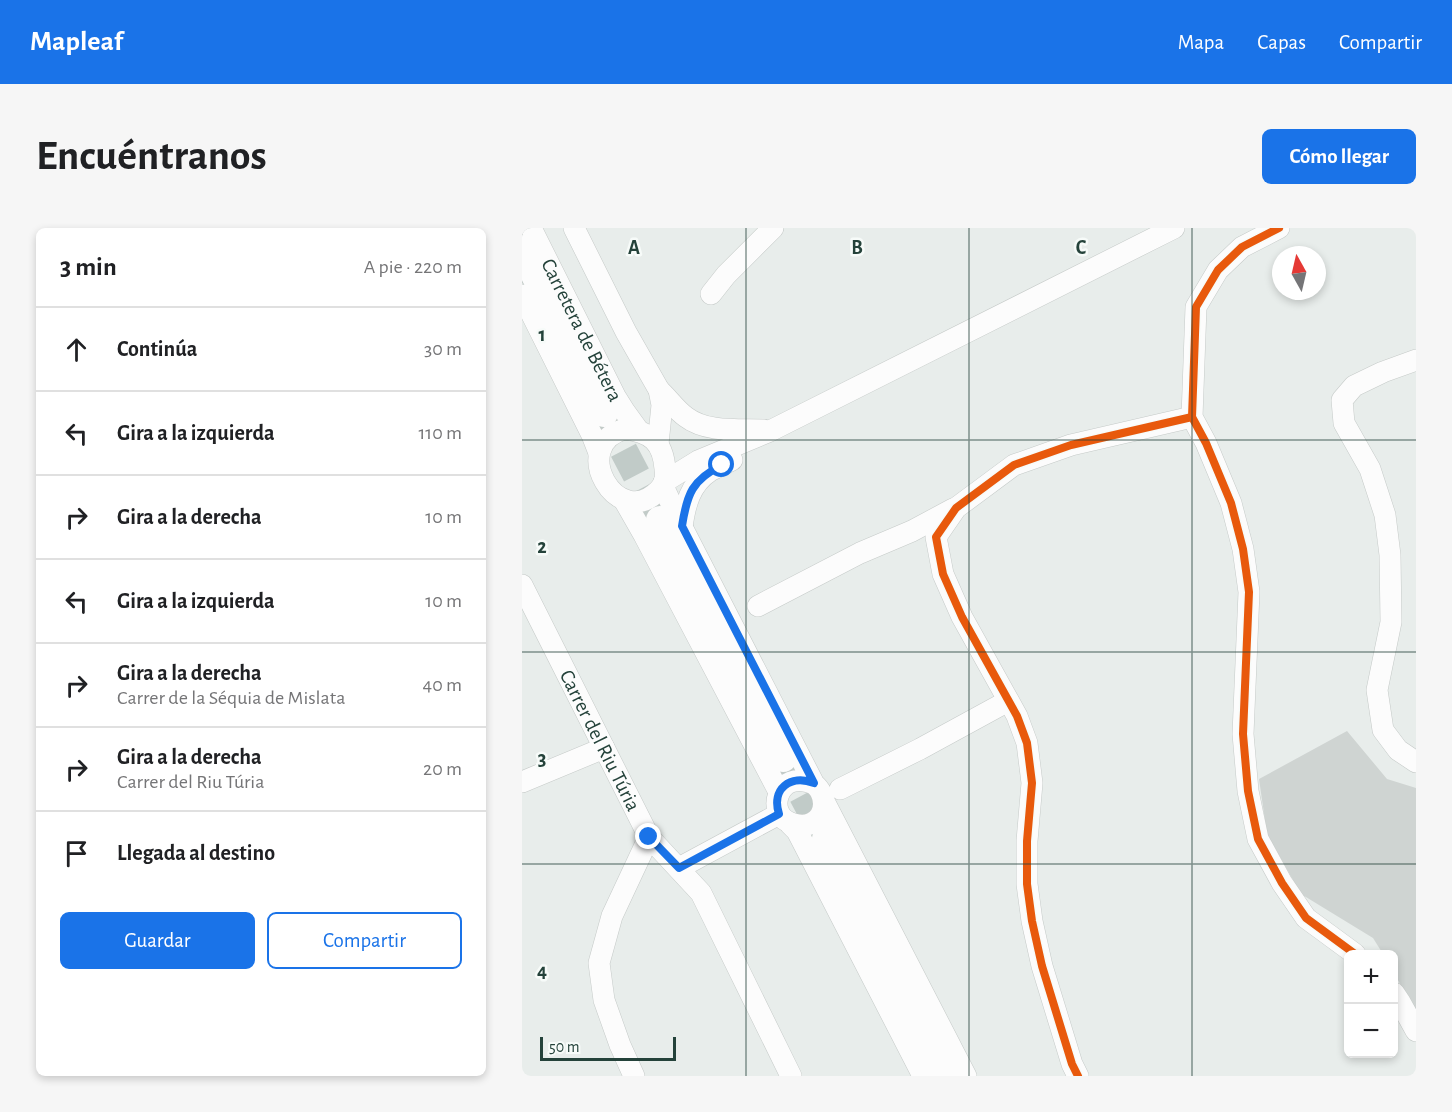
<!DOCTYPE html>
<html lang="es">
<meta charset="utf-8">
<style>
body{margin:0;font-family:"Alegreya Sans",sans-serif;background:#f6f6f6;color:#202124}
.controls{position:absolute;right:18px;bottom:18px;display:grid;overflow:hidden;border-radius:9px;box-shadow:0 3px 9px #0003}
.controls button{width:54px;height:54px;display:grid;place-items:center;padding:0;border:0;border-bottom:2px solid #e0e0e0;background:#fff;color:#202124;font:30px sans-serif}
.compass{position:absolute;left:750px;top:18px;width:54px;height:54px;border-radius:50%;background:#fff;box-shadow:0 3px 9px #0003;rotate:352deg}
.scale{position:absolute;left:18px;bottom:15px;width:136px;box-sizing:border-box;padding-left:6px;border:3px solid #24423a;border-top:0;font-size:16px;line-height:21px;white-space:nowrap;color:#24423a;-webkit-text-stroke:4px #f7fbf9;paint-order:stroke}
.stop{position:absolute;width:18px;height:18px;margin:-14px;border:4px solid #1a73e8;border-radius:50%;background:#fff}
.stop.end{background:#1a73e8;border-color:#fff;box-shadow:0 2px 6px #0008}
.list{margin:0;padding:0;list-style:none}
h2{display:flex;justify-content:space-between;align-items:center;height:78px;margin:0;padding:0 24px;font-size:26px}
h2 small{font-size:20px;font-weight:400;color:#757577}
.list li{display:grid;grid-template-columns:39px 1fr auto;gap:18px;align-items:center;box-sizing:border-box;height:84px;padding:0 24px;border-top:2px solid #e0e0e0}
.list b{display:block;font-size:22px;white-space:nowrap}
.list p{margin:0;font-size:20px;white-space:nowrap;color:#757577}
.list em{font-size:20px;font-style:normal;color:#757577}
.actions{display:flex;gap:12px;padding:18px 24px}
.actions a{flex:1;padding:14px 0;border:2px solid #1a73e8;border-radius:9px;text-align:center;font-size:21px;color:#1a73e8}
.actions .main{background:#1a73e8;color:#fff}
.icon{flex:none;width:33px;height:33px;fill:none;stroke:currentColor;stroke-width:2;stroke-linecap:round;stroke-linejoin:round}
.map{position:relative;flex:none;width:894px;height:848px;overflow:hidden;border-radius:9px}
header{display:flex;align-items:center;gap:36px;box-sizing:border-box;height:84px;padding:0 30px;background:#1a73e8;color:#fff}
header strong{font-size:28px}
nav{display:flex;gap:33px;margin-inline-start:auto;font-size:21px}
.intro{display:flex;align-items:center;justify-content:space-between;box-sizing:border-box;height:144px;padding:0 36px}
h1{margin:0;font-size:42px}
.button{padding:15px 27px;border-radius:9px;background:#1a73e8;color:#fff;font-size:21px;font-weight:700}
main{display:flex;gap:36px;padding:0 36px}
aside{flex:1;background:#fff;border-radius:9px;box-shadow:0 3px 9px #0003}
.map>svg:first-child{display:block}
.building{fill:#cfd4d2}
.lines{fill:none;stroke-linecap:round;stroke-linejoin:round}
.secondary-tunnel{stroke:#c1cbc8;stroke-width:28;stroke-dasharray:28 14;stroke-linecap:butt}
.minor-casing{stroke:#c5cac8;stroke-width:22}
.secondary-casing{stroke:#c3cbc8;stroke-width:30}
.minor{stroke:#fcfcfc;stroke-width:21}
.secondary{stroke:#fcfcfc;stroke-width:28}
.cycleway-casing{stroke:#f7fbf9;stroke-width:11}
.cycleway{stroke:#e8590c;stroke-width:8}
.route{stroke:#1a73e8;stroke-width:8}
.grid{fill:none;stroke:#24423a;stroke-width:1.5;stroke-opacity:0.55}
.labels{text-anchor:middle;stroke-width:5;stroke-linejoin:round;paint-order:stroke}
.street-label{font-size:21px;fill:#24423a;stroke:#f7fbf9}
.grid-label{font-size:20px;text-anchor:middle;font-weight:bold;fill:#24423a;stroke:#f7fbf9;stroke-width:5;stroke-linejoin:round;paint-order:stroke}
</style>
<header>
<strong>Mapleaf</strong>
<nav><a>Mapa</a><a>Capas</a><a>Compartir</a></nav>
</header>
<div class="intro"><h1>Encuéntranos</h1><a class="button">Cómo llegar</a></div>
<main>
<aside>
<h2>3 min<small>A pie · 220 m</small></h2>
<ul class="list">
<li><svg class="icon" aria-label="ahead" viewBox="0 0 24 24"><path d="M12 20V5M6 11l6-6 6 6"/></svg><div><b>Continúa</b></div><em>30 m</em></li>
<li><svg class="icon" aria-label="left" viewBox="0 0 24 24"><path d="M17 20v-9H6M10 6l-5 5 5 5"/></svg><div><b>Gira a la izquierda</b></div><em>110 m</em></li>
<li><svg class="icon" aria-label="right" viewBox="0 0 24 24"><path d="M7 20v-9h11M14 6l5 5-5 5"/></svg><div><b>Gira a la derecha</b></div><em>10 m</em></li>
<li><svg class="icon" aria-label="left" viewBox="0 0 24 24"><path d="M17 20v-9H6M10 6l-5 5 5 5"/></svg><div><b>Gira a la izquierda</b></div><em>10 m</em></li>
<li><svg class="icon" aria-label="right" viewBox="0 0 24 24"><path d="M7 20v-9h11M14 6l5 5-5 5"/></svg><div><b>Gira a la derecha</b><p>Carrer de la Séquia de Mislata</p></div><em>40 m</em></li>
<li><svg class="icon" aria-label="right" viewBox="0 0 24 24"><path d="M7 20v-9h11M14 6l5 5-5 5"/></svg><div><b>Gira a la derecha</b><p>Carrer del Riu Túria</p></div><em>20 m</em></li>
<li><svg class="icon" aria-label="arrive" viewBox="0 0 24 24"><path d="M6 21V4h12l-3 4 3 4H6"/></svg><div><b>Llegada al destino</b></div></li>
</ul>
<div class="actions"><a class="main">Guardar</a><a>Compartir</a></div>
</aside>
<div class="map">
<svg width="894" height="848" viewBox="0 0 894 848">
<rect width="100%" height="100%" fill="#e8edeb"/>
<path class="building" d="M825,503L865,551L894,560V784L872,745V726H861L851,710L779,666L745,606L737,551Z"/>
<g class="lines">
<path class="secondary-tunnel" d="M82,185L138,292
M261,530L304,611"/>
<defs>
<g id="minor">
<path id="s1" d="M9,0L93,168L103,184L116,202"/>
<path d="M52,0L104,104L137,162L140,177L136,216"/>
<path d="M757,0L720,19L696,42L674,79L670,189L684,215L709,275L721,321L727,364L721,506L726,563L736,611L760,655L784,690L833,726"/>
<path d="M189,66L204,47L251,0"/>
<path d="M0,67L70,207L77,225"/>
<path d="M894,132L861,144L832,158L820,172L822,195L848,241L863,287L868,327L869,394L855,462L861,502L876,522L894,534"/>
<path d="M137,162C146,170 154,182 164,189C185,205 217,201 242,202"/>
<path d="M103,201C129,204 141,214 143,241C144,250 143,256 137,262C96,305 45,217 103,201Z"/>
<path d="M142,254L176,233L248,203L652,0"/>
<path d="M141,258L160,299L292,556C304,566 306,586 290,595C284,598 278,598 272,596C241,589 255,539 292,556"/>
<path d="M102,272L122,307L257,564"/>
<path d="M160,299C163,277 168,256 188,243C195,239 203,236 210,232"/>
<path id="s2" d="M0,357L127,609L179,665L269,848"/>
<path d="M236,378L338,325L390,303L431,281"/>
<path d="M0,554L82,520"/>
<path d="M318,561L398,521L486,473"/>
<path d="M302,573L444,848"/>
<path d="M268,596L275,603L401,848"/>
<path d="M157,640L257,586"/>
<path d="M872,765L878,774L894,803"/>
<path d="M112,848L98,817L82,772L77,735L90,688L127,609"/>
<path d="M556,848L550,836L520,738L510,693L505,656V613L510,555L505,515L495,488L440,389L421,346L414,309L434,280L492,237L549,217L670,189"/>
</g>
<path id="secondary" d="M0,21L82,185
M138,292L261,530
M304,611L422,848"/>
</defs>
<use href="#minor" class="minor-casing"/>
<use href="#secondary" class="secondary-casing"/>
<use href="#minor" class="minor"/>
<use href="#secondary" class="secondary"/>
<defs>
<path id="cycleway" d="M757,0L720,19L696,42L674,79L670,189L684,215L709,275L721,321L727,364L721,506L726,563L736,611L760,655L784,690L833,726
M556,848L550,836L520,738L510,693L505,656V613L510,555L505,515L495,488L440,389L421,346L414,309L434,280L492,237L549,217L670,189"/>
</defs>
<use href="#cycleway" class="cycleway-casing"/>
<use href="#cycleway" class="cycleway"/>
</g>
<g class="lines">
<path class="route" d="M127,609L157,640L257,586C249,561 268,546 292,555L160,298C165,266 170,252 200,237"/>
</g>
<path class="grid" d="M224,0V848M447,0V848M670,0V848M0,212H894M0,424H894M0,636H894"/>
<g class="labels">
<g class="street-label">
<text dy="7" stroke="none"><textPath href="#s1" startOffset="114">Carretera de Bétera</textPath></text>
<text dy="7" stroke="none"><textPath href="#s2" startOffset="174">Carrer del Riu Túria</textPath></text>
</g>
</g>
<g class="grid-label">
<text x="112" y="26">A</text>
<text x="335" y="26">B</text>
<text x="559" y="26">C</text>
<text x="20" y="113">1</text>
<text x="20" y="325">2</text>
<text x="20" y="537">3</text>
<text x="20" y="749">4</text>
</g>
</svg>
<div class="controls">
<button>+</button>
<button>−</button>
</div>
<svg class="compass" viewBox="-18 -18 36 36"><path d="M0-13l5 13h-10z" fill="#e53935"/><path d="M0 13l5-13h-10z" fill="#757577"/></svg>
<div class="scale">50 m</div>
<div class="stop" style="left:200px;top:237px"></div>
<div class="stop end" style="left:127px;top:609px"></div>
</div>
</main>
